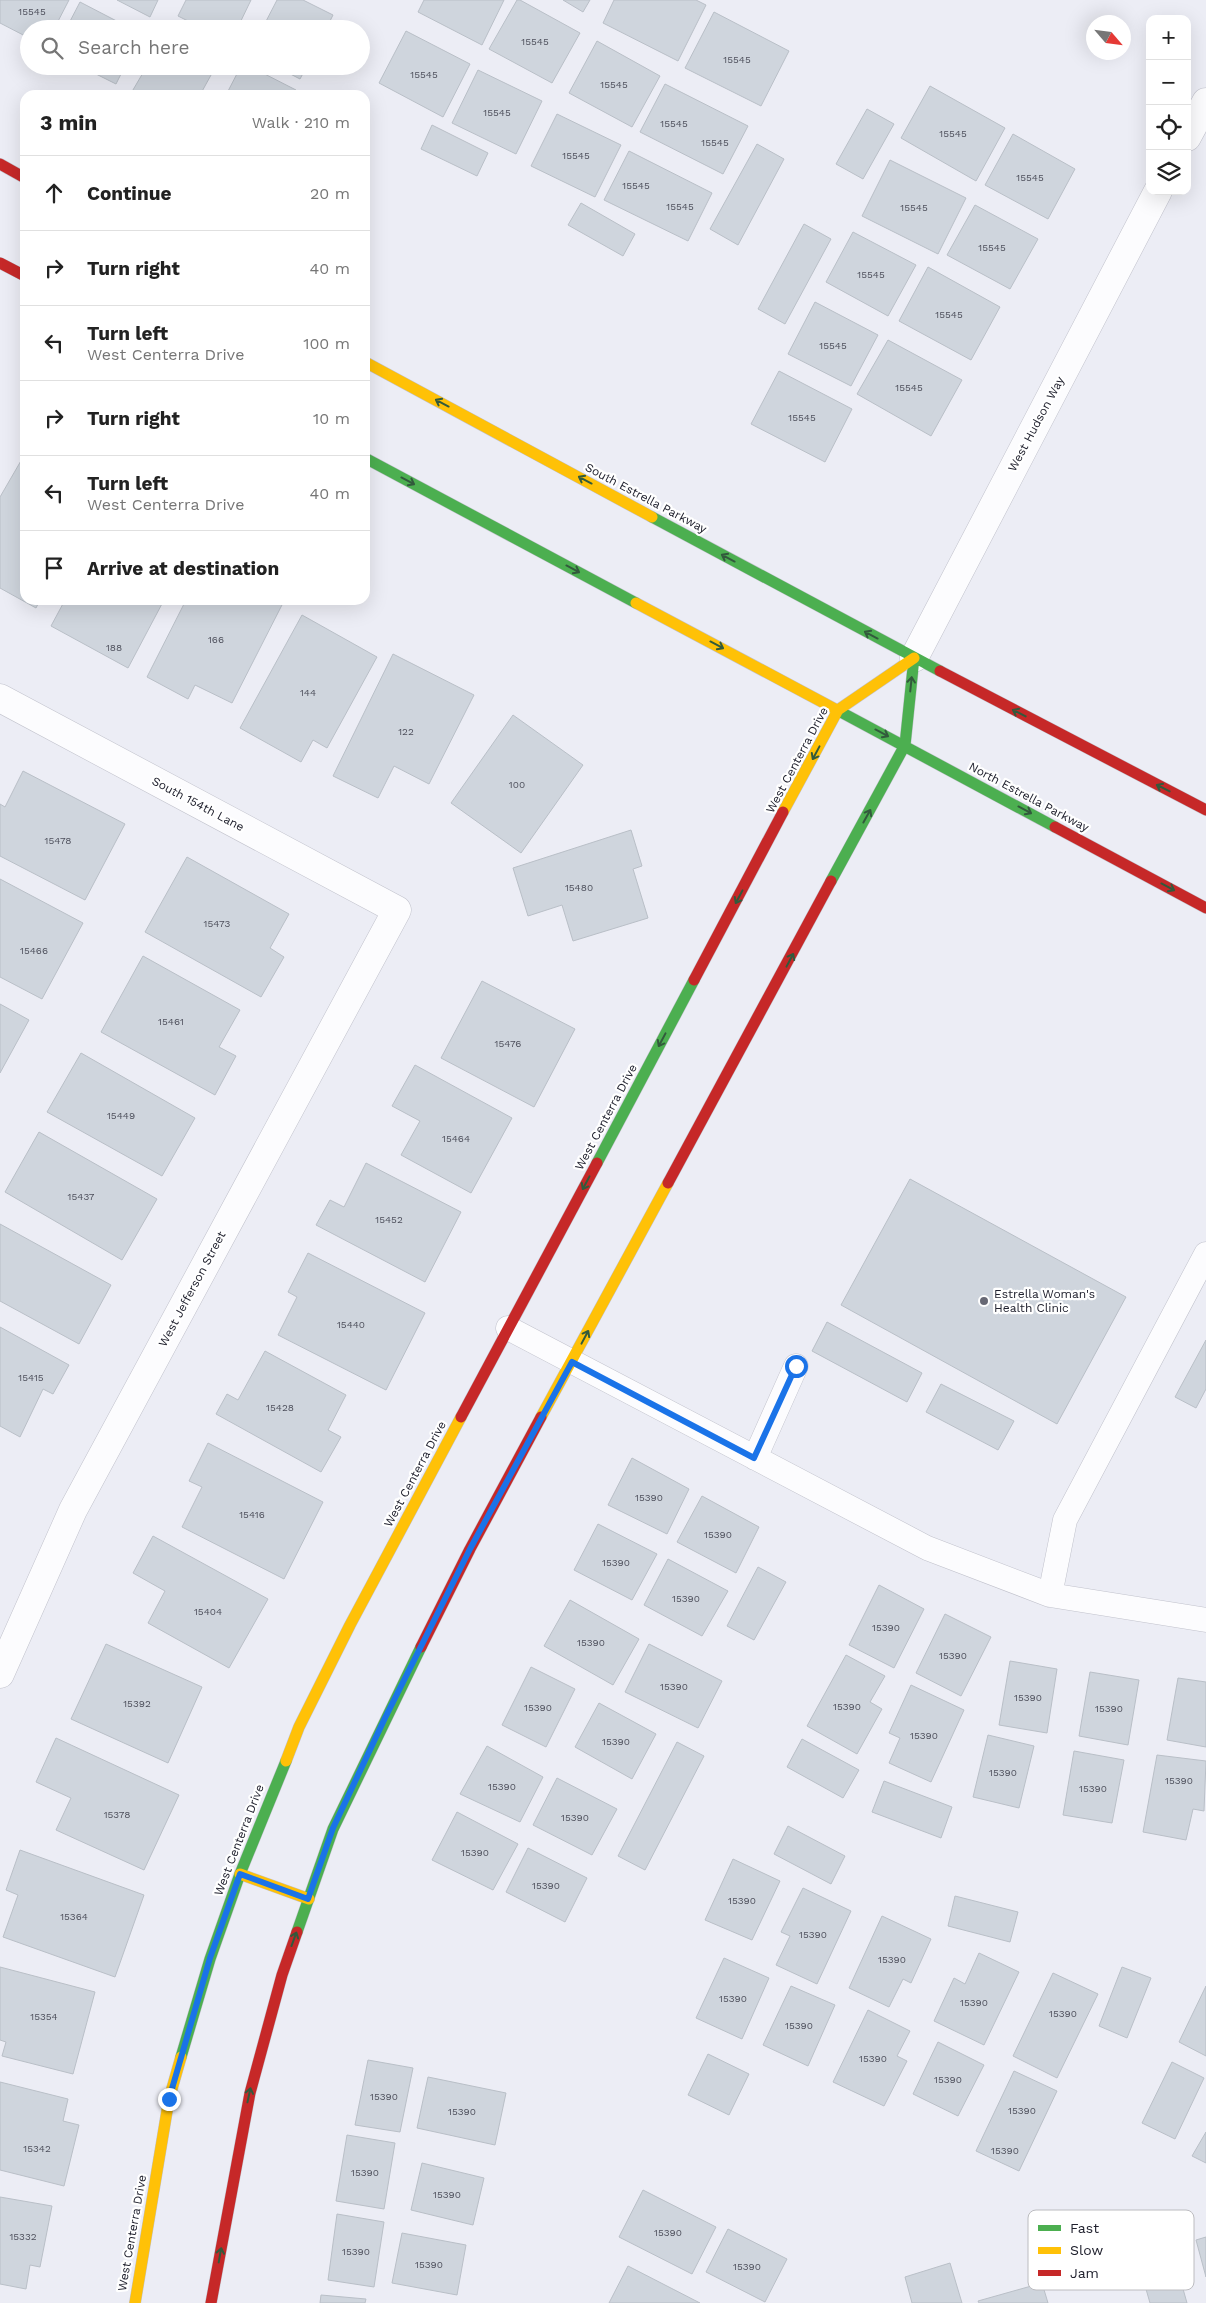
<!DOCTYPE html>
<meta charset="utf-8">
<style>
body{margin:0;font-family:"Work Sans",sans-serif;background:#f6f6f6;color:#222}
.controls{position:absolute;right:15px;top:15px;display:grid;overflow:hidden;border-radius:10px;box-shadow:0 5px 20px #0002}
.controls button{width:45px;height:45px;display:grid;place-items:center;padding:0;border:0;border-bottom:1px solid #e0e0e0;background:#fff;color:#222;font:25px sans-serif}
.compass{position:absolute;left:1086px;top:15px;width:45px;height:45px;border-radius:50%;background:#fff;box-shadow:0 5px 20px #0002;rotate:118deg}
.stop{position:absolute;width:15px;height:15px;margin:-11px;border:4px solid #1a73e8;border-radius:50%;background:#fff}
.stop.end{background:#1a73e8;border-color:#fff;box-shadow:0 1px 5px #0008}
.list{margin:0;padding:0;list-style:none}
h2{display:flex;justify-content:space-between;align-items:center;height:65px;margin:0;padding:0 20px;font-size:21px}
h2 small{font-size:16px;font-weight:400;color:#767676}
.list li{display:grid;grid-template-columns:32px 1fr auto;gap:15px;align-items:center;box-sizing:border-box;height:75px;padding:0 20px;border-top:1px solid #e0e0e0}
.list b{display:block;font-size:19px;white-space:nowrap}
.list p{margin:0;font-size:16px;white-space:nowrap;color:#767676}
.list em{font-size:16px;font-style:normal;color:#767676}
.icon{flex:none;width:28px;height:28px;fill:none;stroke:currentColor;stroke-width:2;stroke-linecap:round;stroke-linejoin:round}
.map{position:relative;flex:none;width:1206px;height:2303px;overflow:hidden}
.search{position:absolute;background:#fff;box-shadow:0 5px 20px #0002;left:20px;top:20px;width:350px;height:55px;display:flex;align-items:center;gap:12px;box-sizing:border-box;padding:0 18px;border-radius:28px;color:#767676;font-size:19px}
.panel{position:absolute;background:#fff;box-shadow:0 5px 20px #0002;left:20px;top:90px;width:350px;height:515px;border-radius:15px}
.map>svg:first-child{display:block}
.building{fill:#cfd5dd;stroke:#b9bfc7}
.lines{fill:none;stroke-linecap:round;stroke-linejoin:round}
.lane-casing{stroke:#c1c2cc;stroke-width:25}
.street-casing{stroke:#c1c2cc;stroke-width:29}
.fast-casing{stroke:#c1c2cc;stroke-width:12}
.slow-casing{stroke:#c1c2cc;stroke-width:12}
.jam-casing{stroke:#c1c2cc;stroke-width:12}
.lane{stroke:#fcfcfe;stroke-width:24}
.street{stroke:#fcfcfe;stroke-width:28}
.fast{stroke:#4caf50;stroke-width:11}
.slow{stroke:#ffc107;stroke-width:11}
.jam{stroke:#c62828;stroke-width:11}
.oneway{stroke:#325a3c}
.route{stroke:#1a73e8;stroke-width:6}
.poi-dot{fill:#676874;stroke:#fff;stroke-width:2}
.labels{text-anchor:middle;stroke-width:4.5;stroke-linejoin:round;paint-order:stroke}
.number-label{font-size:10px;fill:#4e505c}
.street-label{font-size:12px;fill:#20212e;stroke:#fff}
.poi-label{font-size:12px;fill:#20212e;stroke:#fff;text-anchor:start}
.key{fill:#fff;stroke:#bcbcc0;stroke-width:1}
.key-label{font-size:14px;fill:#20212e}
</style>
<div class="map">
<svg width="1206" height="2303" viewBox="0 0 1206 2303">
<rect width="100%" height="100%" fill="#ecedf5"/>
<path class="building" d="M0,0H69L54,29H29V38L0,23Z
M117,0H158L150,17Z
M186,0H251L237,29H204L178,16Z
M277,0H303L333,15L326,29H262Z
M424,0H504L482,45L418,12Z
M517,0H520L580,33L552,83L489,49Z
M563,0H590L583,12Z
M614,0H696L706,5L678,61L603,23Z
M80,2L132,29H66Z
M714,12L789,51L761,106L685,68Z
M406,31L470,64L443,117L379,83Z
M597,41L660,76L632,127L569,93Z
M80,66H125L116,84Z
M147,66H216L200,95H130Z
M241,66H249L296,90L294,95H226Z
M275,66H307L300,79Z
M478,70L542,101L516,154L452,123Z
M665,84L748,126L723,174L640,132Z
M930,86L1005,128L976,181L901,138Z
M867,109L894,124L863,179L836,164Z
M557,114L621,145L595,197L531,166Z
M432,125L488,153L477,176L421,149Z
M1013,134L1075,169L1048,219L985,185Z
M757,144L784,159L738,245L710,229Z
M629,151L712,193L688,241L604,200Z
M890,160L966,198L938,254L862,216Z
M581,203L635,234L623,256L568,225Z
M975,205L1038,239L1010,289L947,255Z
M804,224L831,239L785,324L758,309Z
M853,232L916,265L888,316L826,282Z
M928,267L1000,307L971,360L899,321Z
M815,302L878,335L851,386L788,354Z
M888,340L962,380L931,436L857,394Z
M779,371L852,409L825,462L751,424Z
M22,459L25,461V600H40L36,608L0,588V497Z
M65,600H164L128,668L51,626Z
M186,600L284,601L232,703L195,685L188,699L147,677Z
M302,615L377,657L327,748L313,740L301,762L240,728Z
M393,654L474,695L429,784L394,766L378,798L333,776Z
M513,715L583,765L521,853L451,803Z
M23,771L125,824L85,900L0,856V804L5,807Z
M631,830L642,866L633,869L648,918L573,941L562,905L528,916L513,868Z
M187,857L289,914L270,948L284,957L261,997L145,932Z
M0,879L83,923L42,999L0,977Z
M143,956L240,1010L219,1047L236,1056L215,1095L101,1032Z
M482,981L575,1029L534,1107L441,1058Z
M0,1004L29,1020L0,1073Z
M81,1053L195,1118L162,1176L47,1112Z
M415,1065L512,1118L471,1193L401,1155L420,1121L392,1106Z
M39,1132L157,1199L122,1260L5,1192Z
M366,1163L461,1212L425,1282L316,1225L330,1200L344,1207Z
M910,1179L1126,1297L1057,1424L841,1305Z
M0,1224L111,1285L79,1344L0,1301Z
M308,1253L425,1313L386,1390L278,1335L297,1297L288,1292Z
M827,1322L922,1373L907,1402L812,1351Z
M0,1327L69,1365L53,1394L43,1389L20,1437L0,1426Z
M1206,1340V1389L1196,1408L1175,1397Z
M265,1351L346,1395L328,1430L341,1437L321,1472L216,1414L227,1394L238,1400Z
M941,1384L1014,1421L998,1450L926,1412Z
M208,1443L323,1502L284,1579L182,1527L202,1487L189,1481Z
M632,1458L689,1489L667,1534L608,1505Z
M702,1496L759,1527L736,1573L677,1542Z
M598,1524L657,1554L632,1600L574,1570Z
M153,1536L268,1599L229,1668L148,1623L165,1591L133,1573Z
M668,1559L728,1591L702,1636L644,1605Z
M758,1567L786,1582L754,1640L727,1626Z
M879,1585L924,1609L894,1668L849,1645Z
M570,1600L639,1639L613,1685L544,1646Z
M945,1614L991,1637L961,1696L916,1673Z
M106,1644L202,1687L168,1763L71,1719Z
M649,1644L722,1681L698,1728L625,1692Z
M846,1655L885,1676L870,1702L882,1709L857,1754L807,1726Z
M1010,1661L1057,1669L1047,1733L999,1725Z
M531,1667L575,1689L546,1747L502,1725Z
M1090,1672L1139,1680L1128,1745L1079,1736Z
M1178,1678L1206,1682V1747L1167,1740Z
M911,1685L964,1710L931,1782L889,1763L900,1738L889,1733Z
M599,1703L656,1734L632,1779L575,1747Z
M988,1735L1034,1746L1019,1808L973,1797Z
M56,1738L179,1795L144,1870L56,1830L71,1798L36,1782Z
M802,1739L859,1770L843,1798L787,1767Z
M677,1742L704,1756L645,1870L618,1856Z
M487,1746L543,1777L520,1822L460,1794Z
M1074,1751L1124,1760L1112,1823L1063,1815Z
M1157,1755L1206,1761L1204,1811L1193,1809L1186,1840L1143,1832Z
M557,1778L617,1809L592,1855L533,1825Z
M884,1781L952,1807L941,1838L872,1812Z
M457,1812L518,1844L493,1890L432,1860Z
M788,1826L845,1856L831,1884L774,1854Z
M528,1848L587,1878L565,1922L506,1892Z
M20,1850L144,1895L115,1977L3,1937L18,1895L6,1890Z
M733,1859L780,1881L752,1940L705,1920Z
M803,1888L851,1911L817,1984L776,1965L790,1936L781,1932Z
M955,1896L1018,1912L1010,1942L948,1926Z
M882,1916L931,1939L911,1983L903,1979L889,2007L849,1988Z
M979,1953L1019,1972L984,2045L934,2021L954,1978L965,1984Z
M724,1958L769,1978L742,2039L696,2018Z
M0,1967L95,1992L73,2074L2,2056L6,2042L0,2040Z
M1122,1967L1151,1978L1127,2038L1099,2026Z
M1053,1973L1098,1994L1057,2078L1013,2056Z
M791,1986L835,2005L808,2066L763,2045Z
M1206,1986V2056L1179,2042Z
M868,2010L910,2031L897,2056L907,2061L884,2106L833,2082Z
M938,2042L984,2065L958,2116L913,2094Z
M708,2054L749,2074L729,2115L688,2095Z
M368,2060L413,2068L400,2132L355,2125Z
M1172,2062L1204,2078L1175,2139L1142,2123Z
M1014,2071L1057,2091L1019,2171L976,2151Z
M428,2077L506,2093L495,2145L417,2128Z
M0,2082L68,2099L63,2121L79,2125L64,2186L0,2170Z
M1206,2132V2163L1192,2156Z
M347,2135L395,2143L384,2209L336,2201Z
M422,2163L484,2178L473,2225L411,2210Z
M643,2190L716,2227L692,2274L619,2237Z
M0,2197L52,2206L40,2267L30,2265L26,2289L0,2284Z
M337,2214L384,2222L374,2287L328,2280Z
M728,2229L787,2259L765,2302L706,2272Z
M402,2233L466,2245L457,2295L392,2283Z
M1206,2237V2277L1196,2240Z
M1174,2257L1187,2303H1150L1140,2268Z
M950,2263L962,2303H912L905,2277Z
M628,2266L700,2303H609Z
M1042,2283L1048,2303H979L978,2301Z
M321,2295L366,2299L365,2303H320Z"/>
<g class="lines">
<defs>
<path id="lane" d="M508,1328L927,1548L1050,1595L1065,1520L1206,1254
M755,1458L796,1366
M1050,1595L1206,1620"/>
<path id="street" d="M1187,137L1206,102
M914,658L1158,191
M0,698L397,910L73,1510L0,1674"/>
<path id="fast" d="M365,458L636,603
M652,517L940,671
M837,710L1055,827
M831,881L905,745L914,658
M597,1163L694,980
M297,1932L333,1829L421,1647
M181,2057L210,1959L240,1874L286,1761"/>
<path id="slow" d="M365,362L652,517
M636,603L837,710
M783,812L838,710L914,658
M541,1417L668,1183
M286,1761L299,1727L350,1625L461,1417
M240,1874L309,1899
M135,2303L169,2099L181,2057"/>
<path id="jam" d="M0,164L25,178
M0,263L25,276
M940,671L1206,810
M1055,827L1206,908
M694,980L783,812
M668,1183L831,881
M461,1417L597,1163
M421,1647L470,1549L541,1417
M211,2303L250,2093L282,1975L297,1932"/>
</defs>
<use href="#lane" class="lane-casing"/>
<use href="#street" class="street-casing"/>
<use href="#fast" class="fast-casing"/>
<use href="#slow" class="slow-casing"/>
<use href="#jam" class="jam-casing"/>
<use href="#lane" class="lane"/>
<use href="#street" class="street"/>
<use href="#fast" class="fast"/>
<use href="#slow" class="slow"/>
<use href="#jam" class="jam"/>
</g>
<defs><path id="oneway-shaft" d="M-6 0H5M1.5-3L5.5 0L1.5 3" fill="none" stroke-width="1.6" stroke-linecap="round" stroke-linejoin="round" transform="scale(1.25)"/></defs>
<g class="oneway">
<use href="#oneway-shaft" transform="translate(442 403) rotate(-152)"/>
<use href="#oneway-shaft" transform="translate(585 480) rotate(-152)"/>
<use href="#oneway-shaft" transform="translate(408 481) rotate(28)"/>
<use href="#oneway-shaft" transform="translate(728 558) rotate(-152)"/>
<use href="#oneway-shaft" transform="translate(573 569) rotate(28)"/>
<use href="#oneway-shaft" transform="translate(871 635) rotate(-152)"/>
<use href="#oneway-shaft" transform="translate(717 645) rotate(28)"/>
<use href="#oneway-shaft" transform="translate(911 684) rotate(-84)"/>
<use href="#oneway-shaft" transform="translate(1019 713) rotate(-153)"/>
<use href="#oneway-shaft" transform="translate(882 733) rotate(28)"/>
<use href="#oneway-shaft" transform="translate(816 753) rotate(118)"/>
<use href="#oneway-shaft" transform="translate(1163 788) rotate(-153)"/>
<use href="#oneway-shaft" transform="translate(1025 810) rotate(28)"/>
<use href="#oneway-shaft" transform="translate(867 816) rotate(-61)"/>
<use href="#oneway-shaft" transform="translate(1168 887) rotate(28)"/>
<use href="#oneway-shaft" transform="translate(739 897) rotate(118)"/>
<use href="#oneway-shaft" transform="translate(790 960) rotate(-62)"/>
<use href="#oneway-shaft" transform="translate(662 1040) rotate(118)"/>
<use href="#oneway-shaft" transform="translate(586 1183) rotate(118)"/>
<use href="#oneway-shaft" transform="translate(585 1337) rotate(-62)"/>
<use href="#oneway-shaft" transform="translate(294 1939) rotate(-70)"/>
<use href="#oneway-shaft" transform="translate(249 2095) rotate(-78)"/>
<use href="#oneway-shaft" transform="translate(220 2255) rotate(-80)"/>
</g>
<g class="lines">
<path class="route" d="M169,2099L210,1958L240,1874L308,1899L333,1828L385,1718L470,1549L572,1362L754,1458L796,1366"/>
</g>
<circle class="poi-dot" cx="984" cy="1301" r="5"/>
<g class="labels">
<g class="number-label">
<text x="32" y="15">15545</text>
<text x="535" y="45">15545</text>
<text x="737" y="63">15545</text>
<text x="424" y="78">15545</text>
<text x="614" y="88">15545</text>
<text x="497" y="116">15545</text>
<text x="674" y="127">15545</text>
<text x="953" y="137">15545</text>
<text x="715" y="146">15545</text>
<text x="576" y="159">15545</text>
<text x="1030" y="181">15545</text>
<text x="636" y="189">15545</text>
<text x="680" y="210">15545</text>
<text x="914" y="211">15545</text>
<text x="992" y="251">15545</text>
<text x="871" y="278">15545</text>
<text x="949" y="318">15545</text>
<text x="833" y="349">15545</text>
<text x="909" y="391">15545</text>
<text x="802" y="421">15545</text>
<text x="216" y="643">166</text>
<text x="114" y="651">188</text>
<text x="308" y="696">144</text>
<text x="406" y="735">122</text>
<text x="517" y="788">100</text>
<text x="58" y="844">15478</text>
<text x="579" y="891">15480</text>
<text x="217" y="927">15473</text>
<text x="34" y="954">15466</text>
<text x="171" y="1025">15461</text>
<text x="508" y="1047">15476</text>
<text x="121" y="1119">15449</text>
<text x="456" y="1142">15464</text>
<text x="81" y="1200">15437</text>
<text x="389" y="1223">15452</text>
<text x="351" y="1328">15440</text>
<text x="31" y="1381">15415</text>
<text x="280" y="1411">15428</text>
<text x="649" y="1501">15390</text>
<text x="252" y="1518">15416</text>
<text x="718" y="1538">15390</text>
<text x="616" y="1566">15390</text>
<text x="686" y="1602">15390</text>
<text x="208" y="1615">15404</text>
<text x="886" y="1631">15390</text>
<text x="591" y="1646">15390</text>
<text x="953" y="1659">15390</text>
<text x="674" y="1690">15390</text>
<text x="1028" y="1701">15390</text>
<text x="137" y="1707">15392</text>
<text x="847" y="1710">15390</text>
<text x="538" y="1711">15390</text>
<text x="1109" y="1712">15390</text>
<text x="924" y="1739">15390</text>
<text x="616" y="1745">15390</text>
<text x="1003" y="1776">15390</text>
<text x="1179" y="1784">15390</text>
<text x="502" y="1790">15390</text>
<text x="1093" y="1792">15390</text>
<text x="117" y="1818">15378</text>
<text x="575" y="1821">15390</text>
<text x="475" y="1856">15390</text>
<text x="546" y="1889">15390</text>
<text x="742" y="1904">15390</text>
<text x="74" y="1920">15364</text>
<text x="813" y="1938">15390</text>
<text x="892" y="1963">15390</text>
<text x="733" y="2002">15390</text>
<text x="974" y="2006">15390</text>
<text x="1063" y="2017">15390</text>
<text x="44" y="2020">15354</text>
<text x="799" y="2029">15390</text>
<text x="873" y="2062">15390</text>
<text x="948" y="2083">15390</text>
<text x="384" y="2100">15390</text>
<text x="1022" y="2114">15390</text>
<text x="462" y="2115">15390</text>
<text x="37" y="2152">15342</text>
<text x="1005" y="2154">15390</text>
<text x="365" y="2176">15390</text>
<text x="447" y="2198">15390</text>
<text x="668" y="2236">15390</text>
<text x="23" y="2240">15332</text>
<text x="356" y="2255">15390</text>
<text x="429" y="2268">15390</text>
<text x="747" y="2270">15390</text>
</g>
<g class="street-label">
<text transform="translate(1036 424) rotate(-62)" y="4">West Hudson Way</text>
<text transform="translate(646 498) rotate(28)" y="4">South Estrella Parkway</text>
<text transform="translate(797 760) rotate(-62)" y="4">West Centerra Drive</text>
<text transform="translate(1029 797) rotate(28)" y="4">North Estrella Parkway</text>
<text transform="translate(198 804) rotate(28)" y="4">South 154th Lane</text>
<text transform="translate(606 1117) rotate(-62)" y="4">West Centerra Drive</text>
<text transform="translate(192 1289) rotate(-62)" y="4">West Jefferson Street</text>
<text transform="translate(415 1474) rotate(-62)" y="4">West Centerra Drive</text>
<text transform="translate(239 1840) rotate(-69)" y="4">West Centerra Drive</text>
<text transform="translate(132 2233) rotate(-80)" y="4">West Centerra Drive</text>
</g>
<g class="poi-label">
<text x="994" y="1298">Estrella Woman's<tspan x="994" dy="14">Health Clinic</tspan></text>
</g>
</g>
<rect x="1028" y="2210" width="166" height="80" rx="8" class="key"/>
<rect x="1038" y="2225" width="23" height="6" fill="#4caf50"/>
<rect x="1038" y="2247" width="23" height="7" fill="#ffc107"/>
<rect x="1038" y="2270" width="23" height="6" fill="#c62828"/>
<g class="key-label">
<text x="1070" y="2233">Fast</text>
<text x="1070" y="2255">Slow</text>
<text x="1070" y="2278">Jam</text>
</g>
</svg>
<div class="controls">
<button>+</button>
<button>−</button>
<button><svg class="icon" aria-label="locate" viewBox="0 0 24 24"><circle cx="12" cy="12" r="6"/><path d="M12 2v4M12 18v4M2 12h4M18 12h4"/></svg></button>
<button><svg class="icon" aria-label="layers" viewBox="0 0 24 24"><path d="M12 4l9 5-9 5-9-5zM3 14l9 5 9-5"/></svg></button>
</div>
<svg class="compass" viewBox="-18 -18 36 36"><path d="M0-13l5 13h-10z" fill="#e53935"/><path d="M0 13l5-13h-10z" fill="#767676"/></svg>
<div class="stop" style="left:796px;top:1366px"></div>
<div class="stop end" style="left:169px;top:2099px"></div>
<div class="search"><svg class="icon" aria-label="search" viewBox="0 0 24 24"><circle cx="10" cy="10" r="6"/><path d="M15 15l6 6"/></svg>Search here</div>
<section class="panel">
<h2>3 min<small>Walk · 210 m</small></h2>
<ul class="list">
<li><svg class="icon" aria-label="ahead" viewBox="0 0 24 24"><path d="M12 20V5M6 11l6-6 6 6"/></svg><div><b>Continue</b></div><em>20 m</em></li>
<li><svg class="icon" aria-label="right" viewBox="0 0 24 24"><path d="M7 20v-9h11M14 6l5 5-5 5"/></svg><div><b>Turn right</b></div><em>40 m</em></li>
<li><svg class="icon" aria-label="left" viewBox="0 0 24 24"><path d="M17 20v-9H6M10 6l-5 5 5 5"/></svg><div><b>Turn left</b><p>West Centerra Drive</p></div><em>100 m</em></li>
<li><svg class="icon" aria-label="right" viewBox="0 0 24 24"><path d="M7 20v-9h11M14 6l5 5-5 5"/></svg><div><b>Turn right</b></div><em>10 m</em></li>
<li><svg class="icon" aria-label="left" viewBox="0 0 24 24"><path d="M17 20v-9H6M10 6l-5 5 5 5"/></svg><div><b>Turn left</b><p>West Centerra Drive</p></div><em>40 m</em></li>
<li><svg class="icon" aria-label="arrive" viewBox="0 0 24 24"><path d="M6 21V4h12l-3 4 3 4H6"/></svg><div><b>Arrive at destination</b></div></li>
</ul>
</section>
</div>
